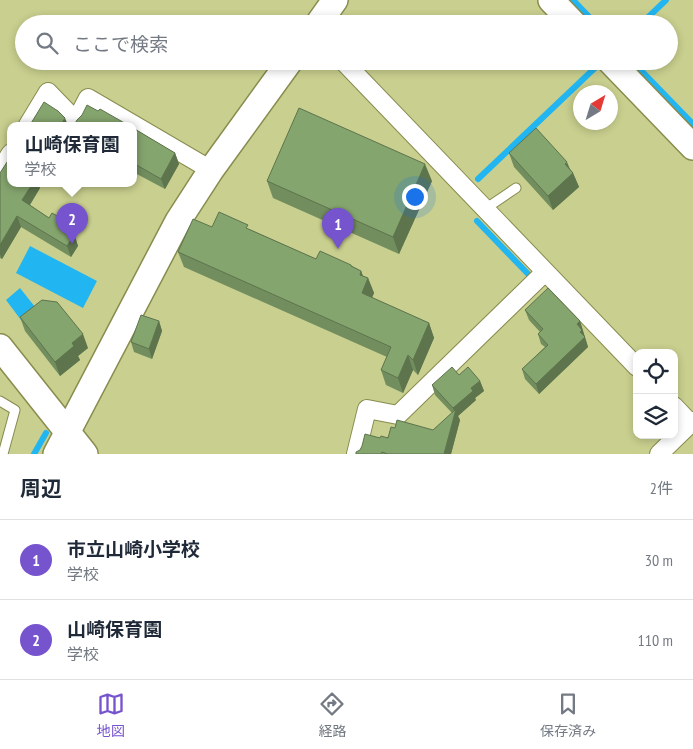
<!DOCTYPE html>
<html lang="ja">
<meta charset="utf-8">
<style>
body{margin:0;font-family:"PT Sans Narrow","Noto Sans JP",sans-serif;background:#f6f6f7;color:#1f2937}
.controls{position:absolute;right:15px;bottom:15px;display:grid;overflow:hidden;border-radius:10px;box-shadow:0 2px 8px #0003}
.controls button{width:45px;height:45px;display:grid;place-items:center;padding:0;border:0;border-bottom:1px solid #e0e1e3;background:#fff;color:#1f2937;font:25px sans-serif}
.compass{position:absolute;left:573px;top:85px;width:45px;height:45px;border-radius:50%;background:#fff;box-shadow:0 2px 8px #0003;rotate:38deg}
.you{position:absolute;left:414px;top:196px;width:18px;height:18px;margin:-12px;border:4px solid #fff;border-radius:50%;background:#1a73e8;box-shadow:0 0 0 8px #1a73e833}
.badge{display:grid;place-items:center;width:32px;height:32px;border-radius:50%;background:#7654ce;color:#fff;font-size:16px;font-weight:700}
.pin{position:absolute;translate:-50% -41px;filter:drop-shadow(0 1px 2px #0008)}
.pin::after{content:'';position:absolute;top:26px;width:18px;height:15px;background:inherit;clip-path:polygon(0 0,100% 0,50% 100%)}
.popup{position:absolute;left:7px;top:122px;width:130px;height:65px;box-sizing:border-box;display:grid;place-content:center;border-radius:10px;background:#fff;filter:drop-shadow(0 1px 4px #0005);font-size:16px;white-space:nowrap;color:#747a83}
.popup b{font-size:19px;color:#1f2937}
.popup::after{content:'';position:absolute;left:50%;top:100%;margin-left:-10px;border:10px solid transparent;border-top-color:#fff}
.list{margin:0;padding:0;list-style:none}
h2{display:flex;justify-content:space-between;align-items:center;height:65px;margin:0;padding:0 20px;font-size:21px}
h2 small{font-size:16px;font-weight:400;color:#747a83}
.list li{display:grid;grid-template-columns:32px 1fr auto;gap:15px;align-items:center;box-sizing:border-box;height:80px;padding:0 20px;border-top:1px solid #e0e1e3}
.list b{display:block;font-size:19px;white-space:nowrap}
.list p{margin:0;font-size:16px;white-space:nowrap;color:#747a83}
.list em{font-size:16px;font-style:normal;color:#747a83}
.icon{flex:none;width:28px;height:28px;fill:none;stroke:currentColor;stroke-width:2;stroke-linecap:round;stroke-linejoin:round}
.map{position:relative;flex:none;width:693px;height:454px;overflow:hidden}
.search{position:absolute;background:#fff;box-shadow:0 2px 8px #0003;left:15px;right:15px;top:15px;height:55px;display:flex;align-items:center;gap:12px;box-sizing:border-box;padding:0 18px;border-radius:28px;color:#747a83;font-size:19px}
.sheet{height:225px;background:#fff}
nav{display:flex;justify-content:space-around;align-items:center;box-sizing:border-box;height:70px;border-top:1px solid #e0e1e3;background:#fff;font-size:14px;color:#747a83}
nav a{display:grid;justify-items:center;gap:2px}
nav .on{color:#7654ce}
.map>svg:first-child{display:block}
.water{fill:#21b5f1}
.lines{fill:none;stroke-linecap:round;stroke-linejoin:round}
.stream{stroke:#21b5f1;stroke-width:6}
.lane-casing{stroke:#888c4e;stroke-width:11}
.street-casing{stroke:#888c4e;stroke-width:20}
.secondary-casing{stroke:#888c4e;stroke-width:28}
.lane{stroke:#fff;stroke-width:9}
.street{stroke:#fff;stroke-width:18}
.secondary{stroke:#fff;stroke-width:25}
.wall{fill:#728e5f}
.shaded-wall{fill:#5d744d}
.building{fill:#85a56e;stroke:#5d744d}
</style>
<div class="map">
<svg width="693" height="454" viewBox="0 0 693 454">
<rect width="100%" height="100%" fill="#c9cf8e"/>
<path class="water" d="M30,246L97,281L83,308L16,273Z
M20,288L39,312L24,324L6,300Z"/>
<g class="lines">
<path class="stream" d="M573,0L596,24
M641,24L666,0
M632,61L693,124
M478,179L598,65
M477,221L531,277L527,281
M34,454L46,433"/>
<defs>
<path id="lane" d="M485,209L516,188
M0,401L15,410L3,454"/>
<path id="street" d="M343,61L637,367
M28,125L48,92L76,121L88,98L211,170
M0,170L11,153
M674,406L691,424
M356,454L367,409L398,415L545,272
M659,454L693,421"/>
<path id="secondary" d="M551,0L574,24
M318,24L335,0
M610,61L693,147
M0,347L85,454
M56,454L178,221L211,170L290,61"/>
</defs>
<use href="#lane" class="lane-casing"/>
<use href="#street" class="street-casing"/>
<use href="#secondary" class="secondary-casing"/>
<use href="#lane" class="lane"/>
<use href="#street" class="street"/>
<use href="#secondary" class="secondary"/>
</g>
<path class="wall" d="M133,128L175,153L179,164L165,189L133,172Z
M509,153L569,168L573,173L579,187L553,210L514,167Z
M0,173L40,188L30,205L49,218L71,224L78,246L71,257L21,227L2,259L0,258Z
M267,181H432L399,254L273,198Z
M212,227L249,229L316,259L352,266L361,271L363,276L368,278L374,293L372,298L429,323L434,338L418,375L413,370L403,393L386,385L381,370L387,357L184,267L178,252Z
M525,310L580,321L588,347L539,394L525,379L522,369L545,347L541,344L538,334L540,332L529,320Z
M20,317L88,348L78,356L80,360L60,376L25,331Z
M159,321L162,331L152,359L134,352L131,342Z
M459,375L480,381L484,391L475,398L476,400L458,416L460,420L451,454H356L380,438L433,430L452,413L435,395L432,385Z"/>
<path class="shaded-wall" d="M65,118L68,125H61Z
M175,153L179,164L165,189L161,179Z
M567,162L572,174L573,173L579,187L553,210L548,196Z
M425,164L432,181L399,254L393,237Z
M33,183H38L40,188L26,211L22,200Z
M17,216L21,227L2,259L0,254V245Z
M71,224L78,246L71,257L67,246L68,230Z
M361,271L366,284L368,278L374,293L367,308L362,293L360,275Z
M159,321L162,331L152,359L149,349Z
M580,321L588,347L539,394L536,384L577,324Z
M429,323L434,338L418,375L413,360Z
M83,334L88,348L78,356L80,360L60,376L55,362L72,343Z
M408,355L413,370L403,393L398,378Z
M480,381L484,391L475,398L476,400L458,416L460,420L451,454H444L455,414L453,408L471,388Z"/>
<path class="building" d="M44,102L58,111L65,118L61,125H30Z
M87,105L98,111L100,109L128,125H74L77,120L82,115Z
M299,108L425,164L393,237L267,181Z
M133,128L175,153L161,179L133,163Z
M536,128L567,162L565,164L573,173L548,196L509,153Z
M11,156V183H33L22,200L49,218L52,213L71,224L68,230L74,235L67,246L17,216L0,245V173Z
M219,212L248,225L246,228L316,259L320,251L351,265V266L361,271L360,275L368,278L362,293L429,323L413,360L408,355L398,378L381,370L391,347L178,252L193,219L212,227Z
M548,288L580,321L577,324L582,330L580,332L585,337L536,384L522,369L548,345L538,334L543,329L525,310Z
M42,300L57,302L83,334L72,343L74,346L55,362L20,317Z
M141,315L159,321L149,349L131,342Z
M452,367L459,375L468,367L480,381L471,388L473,391L453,408L432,385Z
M456,409L444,454H388L382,452L381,454H356V452L360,450L362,446L365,434L380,438L381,436L388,438L391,427L395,428L397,420L433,430Z"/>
</svg>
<div class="controls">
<button><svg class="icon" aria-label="locate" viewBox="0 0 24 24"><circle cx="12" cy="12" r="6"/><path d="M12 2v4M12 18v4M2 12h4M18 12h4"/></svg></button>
<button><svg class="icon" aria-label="layers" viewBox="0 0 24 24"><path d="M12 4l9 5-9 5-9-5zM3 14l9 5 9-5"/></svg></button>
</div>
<svg class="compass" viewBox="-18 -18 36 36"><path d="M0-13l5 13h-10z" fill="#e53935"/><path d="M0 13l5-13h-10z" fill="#747a83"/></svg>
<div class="you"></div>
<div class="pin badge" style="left:338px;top:249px">1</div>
<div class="pin badge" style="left:72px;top:244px">2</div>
<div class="popup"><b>山崎保育園</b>学校</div>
<div class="search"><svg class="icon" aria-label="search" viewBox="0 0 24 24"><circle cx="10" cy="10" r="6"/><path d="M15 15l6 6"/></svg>ここで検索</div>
</div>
<section class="sheet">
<h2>周辺<small>2件</small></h2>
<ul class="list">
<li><span class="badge">1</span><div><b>市立山崎小学校</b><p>学校</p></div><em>30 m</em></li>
<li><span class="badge">2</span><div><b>山崎保育園</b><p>学校</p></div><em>110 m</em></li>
</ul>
</section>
<nav>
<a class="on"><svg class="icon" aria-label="map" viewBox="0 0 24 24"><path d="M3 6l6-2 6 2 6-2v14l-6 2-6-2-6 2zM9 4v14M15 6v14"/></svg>地図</a>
<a><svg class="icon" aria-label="directions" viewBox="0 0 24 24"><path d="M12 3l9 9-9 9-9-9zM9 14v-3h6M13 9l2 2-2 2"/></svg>経路</a>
<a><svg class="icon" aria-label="saved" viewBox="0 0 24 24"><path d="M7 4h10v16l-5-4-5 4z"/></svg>保存済み</a>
</nav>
